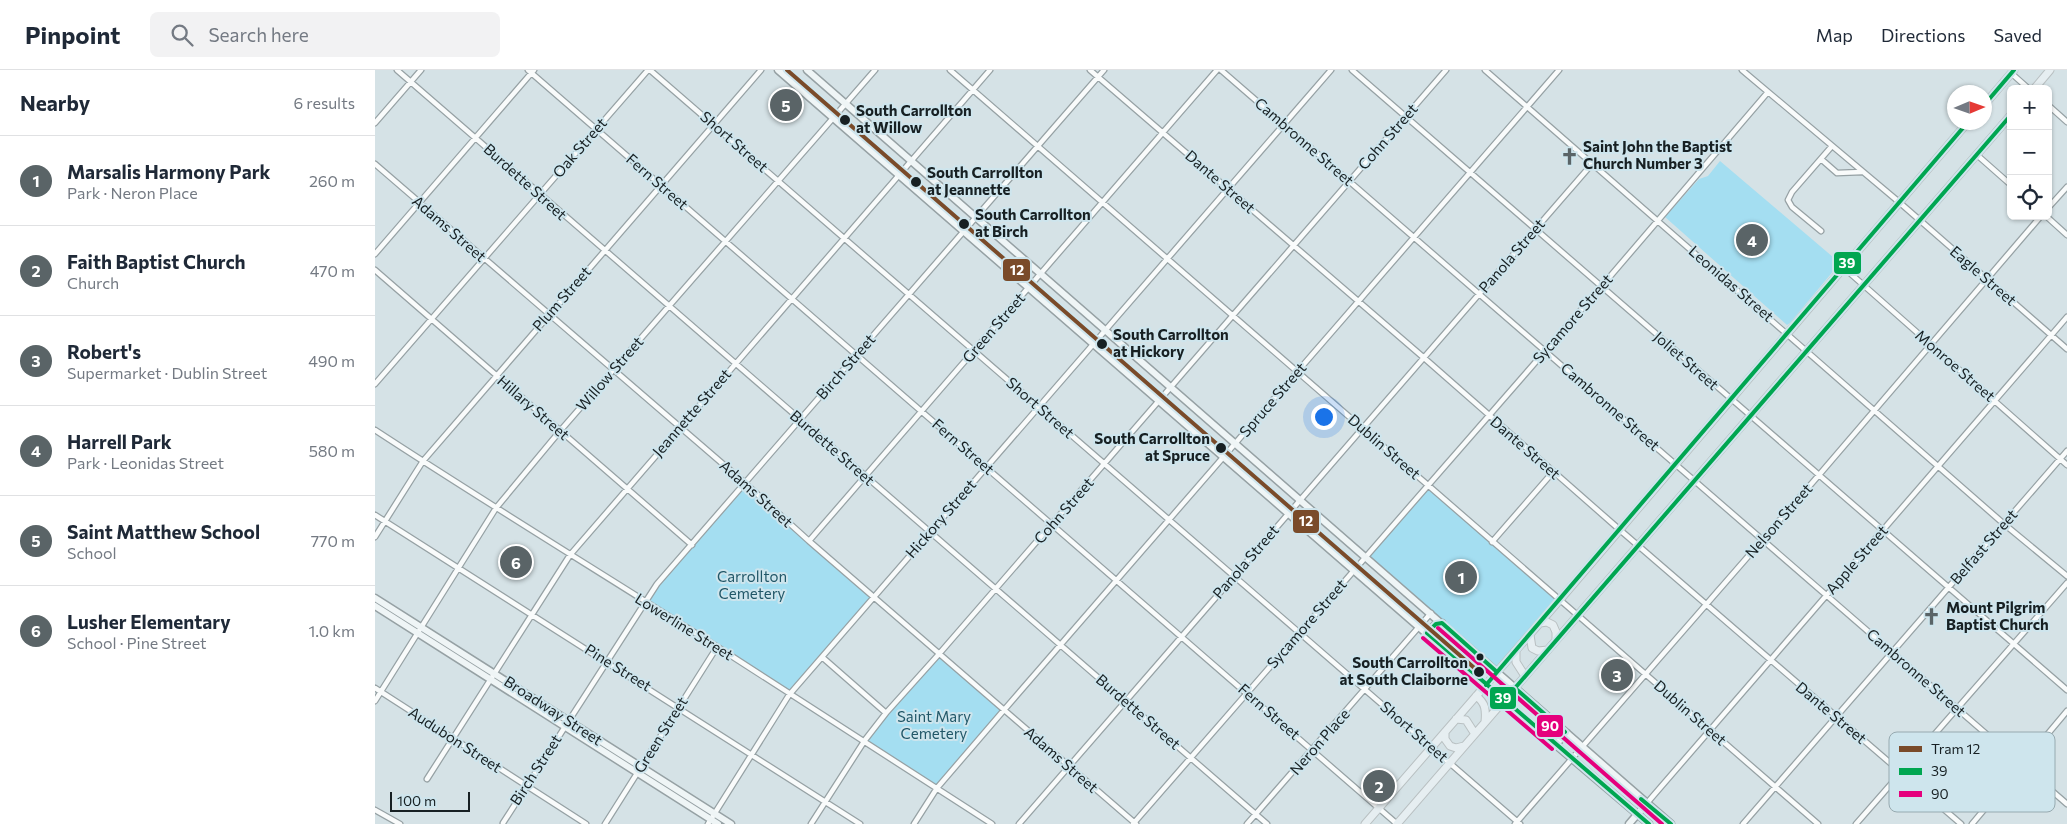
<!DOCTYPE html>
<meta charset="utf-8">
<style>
body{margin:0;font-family:Commissioner,sans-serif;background:#f2f2f3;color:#1f2937}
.controls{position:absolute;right:15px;top:15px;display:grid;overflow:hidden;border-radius:8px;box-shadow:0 1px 4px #0004}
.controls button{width:45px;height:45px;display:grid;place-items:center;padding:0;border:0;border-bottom:1px solid #e0e1e3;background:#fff;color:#1f2937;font:25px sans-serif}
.compass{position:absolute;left:1572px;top:15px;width:45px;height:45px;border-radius:50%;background:#fff;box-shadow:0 1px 4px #0004;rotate:88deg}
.scale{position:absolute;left:15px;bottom:12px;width:80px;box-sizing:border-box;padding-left:5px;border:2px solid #172023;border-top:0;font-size:14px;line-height:18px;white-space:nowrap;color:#172023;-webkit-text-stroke:4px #cee5ed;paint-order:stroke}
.you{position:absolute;left:948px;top:346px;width:18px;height:18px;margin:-12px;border:4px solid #fff;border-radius:50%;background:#1a73e8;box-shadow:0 0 0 8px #1a73e833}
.badge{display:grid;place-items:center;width:32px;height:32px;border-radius:50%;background:#5a6467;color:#fff;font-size:16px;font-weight:700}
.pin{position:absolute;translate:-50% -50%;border:2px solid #fff;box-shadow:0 1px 5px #0006}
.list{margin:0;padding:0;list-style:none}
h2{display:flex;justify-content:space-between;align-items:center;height:65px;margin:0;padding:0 20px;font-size:21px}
h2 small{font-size:16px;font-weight:400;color:#747a83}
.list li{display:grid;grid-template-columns:32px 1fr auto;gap:15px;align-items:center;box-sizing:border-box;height:90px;padding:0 20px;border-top:1px solid #e0e1e3}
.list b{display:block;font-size:19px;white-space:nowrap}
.list p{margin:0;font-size:16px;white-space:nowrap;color:#747a83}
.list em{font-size:16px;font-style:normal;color:#747a83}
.icon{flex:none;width:28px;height:28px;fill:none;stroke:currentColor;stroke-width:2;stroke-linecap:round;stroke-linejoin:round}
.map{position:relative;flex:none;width:1692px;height:754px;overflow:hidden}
header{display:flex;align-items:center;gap:30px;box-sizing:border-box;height:70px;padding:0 25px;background:#fff;border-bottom:1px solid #e0e1e3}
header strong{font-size:24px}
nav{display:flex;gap:28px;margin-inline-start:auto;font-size:18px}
.search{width:350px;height:45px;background:#f2f2f3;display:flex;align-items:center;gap:12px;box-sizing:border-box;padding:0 18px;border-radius:8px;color:#747a83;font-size:19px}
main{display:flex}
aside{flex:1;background:#fff}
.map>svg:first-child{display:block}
.green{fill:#a4def1}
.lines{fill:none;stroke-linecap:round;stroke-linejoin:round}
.street-casing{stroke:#96a1a4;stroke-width:7}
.secondary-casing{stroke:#96a1a4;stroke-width:9}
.primary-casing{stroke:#b9c0c2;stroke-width:9}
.street{stroke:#f9fbfb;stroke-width:4.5}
.secondary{stroke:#eff5f6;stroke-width:6}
.primary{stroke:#e6eef1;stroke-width:7}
.bus-1-casing{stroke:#cee5ed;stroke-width:8}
.bus-2-casing{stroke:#cee5ed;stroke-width:8}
.bus-1{stroke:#00a651;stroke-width:4}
.bus-2{stroke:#e5007d;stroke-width:4}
.tram-1-casing{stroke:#cee5ed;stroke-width:8}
.tram-1{stroke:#7a4b2a;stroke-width:4}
.stop-dot{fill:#172023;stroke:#cee5ed;stroke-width:2}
.labels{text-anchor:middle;stroke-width:4;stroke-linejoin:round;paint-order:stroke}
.stop-label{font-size:15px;font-weight:bold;fill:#172023;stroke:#cee5ed;text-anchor:start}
.street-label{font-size:15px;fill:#172023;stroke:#cee5ed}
.poi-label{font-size:15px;font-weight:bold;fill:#172023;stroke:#cee5ed;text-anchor:start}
.park-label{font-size:15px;fill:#215768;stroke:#cee5ed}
.key{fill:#cee5ed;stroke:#97aab0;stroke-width:1}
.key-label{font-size:14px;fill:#172023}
.line-badge{stroke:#cee5ed;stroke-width:2}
.badge-label{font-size:14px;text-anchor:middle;font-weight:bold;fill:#fff}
</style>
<header>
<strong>Pinpoint</strong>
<div class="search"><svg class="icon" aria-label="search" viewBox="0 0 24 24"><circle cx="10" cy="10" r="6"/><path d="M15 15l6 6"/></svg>Search here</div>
<nav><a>Map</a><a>Directions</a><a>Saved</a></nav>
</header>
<main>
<aside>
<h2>Nearby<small>6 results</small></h2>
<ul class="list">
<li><span class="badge">1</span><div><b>Marsalis Harmony Park</b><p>Park · Neron Place</p></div><em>260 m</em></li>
<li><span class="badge">2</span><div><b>Faith Baptist Church</b><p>Church</p></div><em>470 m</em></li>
<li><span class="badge">3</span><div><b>Robert's</b><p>Supermarket · Dublin Street</p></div><em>490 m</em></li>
<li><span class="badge">4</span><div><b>Harrell Park</b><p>Park · Leonidas Street</p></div><em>580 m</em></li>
<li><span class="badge">5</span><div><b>Saint Matthew School</b><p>School</p></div><em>770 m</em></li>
<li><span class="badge">6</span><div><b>Lusher Elementary</b><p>School · Pine Street</p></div><em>1.0 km</em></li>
</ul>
</aside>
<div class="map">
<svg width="1692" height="754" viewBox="0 0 1692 754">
<rect width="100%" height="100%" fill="#d5e2e6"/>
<path class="green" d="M1345,91L1465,193L1415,253L1412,255L1290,147L1324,109L1333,106Z
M370,413L499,527L414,625L270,531Z
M1053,415L1185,530L1122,602L991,487Z
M564,584L629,640L562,718L490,670Z"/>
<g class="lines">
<defs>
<path id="street" d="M22,0L892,754
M153,0L1022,754
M275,0L1145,754
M575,0L1443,754
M715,0L1048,287L1245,460L1586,754
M846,0L1692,734
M977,0L1692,620
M1110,0L1629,454L1692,506
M1367,0L1524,132L1692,279
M1636,3L1654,19
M1673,35L1692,52
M0,53L46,0
M1602,85L1636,115
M1446,89L1462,103L1487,102
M0,94L370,413L434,471L761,754
M1673,138L1692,117
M1671,146L1692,165
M1446,161L1417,137L1413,130L1417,122L1457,76
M0,184L159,0
M1468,197L1692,395
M0,200L317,475
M0,314L273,0
M0,360C113,434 228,504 341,576C433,636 525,695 617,754
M0,445L485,754
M0,467L48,391L386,0
M434,471L842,0
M1117,472L1178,402
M447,587L511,643
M0,618L211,754
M0,631L121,438L185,361L500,0
M52,709L195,485L615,0
M1272,733L1692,247
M0,740L25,754
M128,753L282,514L729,0
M230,754L342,577
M333,754L414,625L956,0
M436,754L490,670L511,643L564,584L1071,0
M539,754L562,718L629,640L1184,0
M644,754L1217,94
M758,754L1226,217L1393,22
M872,754L1056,543
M1140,754L1444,405L1666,146
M1368,754L1692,381
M1481,754L1692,513
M1597,754L1692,641"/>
<path id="secondary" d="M403,0L1129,631L1274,754
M432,0L1296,754
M0,528L356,754
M0,536L343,754
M1052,563L1061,554L1067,553
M1181,674L1192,663
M1254,754L1272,733"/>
<path id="primary" d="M1659,19L1675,0
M1610,34L1639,0
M1165,553L1172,552L1178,555L1181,562V570
M1155,565L1157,578L1163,581L1173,580
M1141,581V592L1150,606
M1101,626C1111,633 1111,641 1110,652
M1081,649L1091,650L1100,664
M1070,662V669L1075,676L1081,678L1089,676
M990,754L1189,525L1593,52
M1022,754L1636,45"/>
</defs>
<use href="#street" class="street-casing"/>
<use href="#secondary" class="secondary-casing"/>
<use href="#primary" class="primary-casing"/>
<use href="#street" class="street"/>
<use href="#secondary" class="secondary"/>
<use href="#primary" class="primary"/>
<defs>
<path id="bus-1" d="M1610,34L1639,0
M1122,602L1067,553L1061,554L1052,563L1274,754
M1111,615L1593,52
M1140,618L1636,45
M1140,618L1190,662
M1266,729L1296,754"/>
<path id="bus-2" d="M1063,558L1287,754
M1048,568L1177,679"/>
</defs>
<use href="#bus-1" class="bus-1-casing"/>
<use href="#bus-2" class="bus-2-casing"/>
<use href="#bus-1" class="bus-1"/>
<use href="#bus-2" class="bus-2"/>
<defs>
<path id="tram-1" d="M412,0L1104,602"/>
</defs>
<use href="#tram-1" class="tram-1-casing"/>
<use href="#tram-1" class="tram-1"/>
</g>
<defs>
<symbol id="church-bare" viewBox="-9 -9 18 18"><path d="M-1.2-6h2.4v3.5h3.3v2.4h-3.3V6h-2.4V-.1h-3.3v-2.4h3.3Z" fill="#5a6467" stroke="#cee5ed" stroke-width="2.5" paint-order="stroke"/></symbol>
</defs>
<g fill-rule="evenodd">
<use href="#church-bare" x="1182" y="74" width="25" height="25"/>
<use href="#church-bare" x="1544" y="534" width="25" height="25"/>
</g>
<g class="stop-dot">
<circle cx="470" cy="50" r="6"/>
<circle cx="541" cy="112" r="6"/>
<circle cx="589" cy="154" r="6"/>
<circle cx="727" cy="274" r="6"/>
<circle cx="846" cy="378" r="6"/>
<circle cx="1105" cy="587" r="4.5"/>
<circle cx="1104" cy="602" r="6"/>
</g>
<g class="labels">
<g class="stop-label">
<text x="481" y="46">South Carrollton<tspan x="481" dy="17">at Willow</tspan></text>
<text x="552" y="108">South Carrollton<tspan x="552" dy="17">at Jeannette</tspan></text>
<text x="600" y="150">South Carrollton<tspan x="600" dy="17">at Birch</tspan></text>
<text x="738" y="270">South Carrollton<tspan x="738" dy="17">at Hickory</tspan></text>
<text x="835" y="374" text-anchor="end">South Carrollton<tspan x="835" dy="17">at Spruce</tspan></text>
<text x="1093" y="598" text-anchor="end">South Carrollton<tspan x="1093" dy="17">at South Claiborne</tspan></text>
</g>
<g class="street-label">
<text transform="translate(1013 67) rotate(-49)" y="5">Cohn Street</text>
<text transform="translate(359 72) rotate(41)" y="5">Short Street</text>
<text transform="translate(929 72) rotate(41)" y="5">Cambronne Street</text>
<text transform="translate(205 78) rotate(-49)" y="5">Oak Street</text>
<text transform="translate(150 112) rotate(42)" y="5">Burdette Street</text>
<text transform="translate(282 112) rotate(41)" y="5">Fern Street</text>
<text transform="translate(845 112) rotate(41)" y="5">Dante Street</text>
<text transform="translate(74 159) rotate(41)" y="5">Adams Street</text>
<text transform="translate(1137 186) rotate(-49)" y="5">Panola Street</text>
<text transform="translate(1608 206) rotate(41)" y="5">Eagle Street</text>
<text transform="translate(1356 214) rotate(41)" y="5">Leonidas Street</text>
<text transform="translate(187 229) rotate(-49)" y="5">Plum Street</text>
<text transform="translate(1198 249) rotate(-49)" y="5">Sycamore Street</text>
<text transform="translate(619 258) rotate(-49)" y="5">Green Street</text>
<text transform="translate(1311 291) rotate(41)" y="5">Joliet Street</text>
<text transform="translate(1580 296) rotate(41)" y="5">Monroe Street</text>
<text transform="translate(471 297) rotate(-49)" y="5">Birch Street</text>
<text transform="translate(235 304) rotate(-49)" y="5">Willow Street</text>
<text transform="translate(898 330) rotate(-49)" y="5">Spruce Street</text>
<text transform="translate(1235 337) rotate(41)" y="5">Cambronne Street</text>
<text transform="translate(158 338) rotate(41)" y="5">Hillary Street</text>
<text transform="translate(665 338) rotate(41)" y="5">Short Street</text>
<text transform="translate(317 343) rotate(-49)" y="5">Jeannette Street</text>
<text transform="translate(588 377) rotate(41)" y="5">Fern Street</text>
<text transform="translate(1009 377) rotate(41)" y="5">Dublin Street</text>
<text transform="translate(457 378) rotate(41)" y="5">Burdette Street</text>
<text transform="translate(1150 378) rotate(41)" y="5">Dante Street</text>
<text transform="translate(381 424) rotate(42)" y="5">Adams Street</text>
<text transform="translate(689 441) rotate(-49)" y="5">Cohn Street</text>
<text transform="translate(566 449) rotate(-49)" y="5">Hickory Street</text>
<text transform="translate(1404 451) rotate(-49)" y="5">Nelson Street</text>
<text transform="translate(1609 477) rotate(-49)" y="5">Belfast Street</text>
<text transform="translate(1482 490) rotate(-49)" y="5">Apple Street</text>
<text transform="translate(871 492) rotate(-49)" y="5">Panola Street</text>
<text transform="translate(932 554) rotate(-49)" y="5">Sycamore Street</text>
<text transform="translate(309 557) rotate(32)" y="5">Lowerline Street</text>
<text transform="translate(243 598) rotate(32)" y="5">Pine Street</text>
<text transform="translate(1541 603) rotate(41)" y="5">Cambronne Street</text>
<text transform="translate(178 641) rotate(33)" y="5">Broadway Street</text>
<text transform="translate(763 642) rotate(41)" y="5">Burdette Street</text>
<text transform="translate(894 642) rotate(41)" y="5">Fern Street</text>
<text transform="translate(1315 643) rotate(41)" y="5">Dublin Street</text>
<text transform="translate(1456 643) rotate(40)" y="5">Dante Street</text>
<text transform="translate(1039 662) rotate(41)" y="5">Short Street</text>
<text transform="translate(286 665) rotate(-58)" y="5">Green Street</text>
<text transform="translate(80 670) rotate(33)" y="5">Audubon Street</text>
<text transform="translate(945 672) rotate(-49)" y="5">Neron Place</text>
<text transform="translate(686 690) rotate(41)" y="5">Adams Street</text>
<text transform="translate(161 700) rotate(-57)" y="5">Birch Street</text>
</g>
<g class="poi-label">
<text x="1208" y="82">Saint John the Baptist<tspan x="1208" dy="17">Church Number 3</tspan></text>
<text x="1571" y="543">Mount Pilgrim<tspan x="1571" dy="17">Baptist Church</tspan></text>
</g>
<g class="park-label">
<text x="377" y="512">Carrollton<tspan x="377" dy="17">Cemetery</tspan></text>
<text x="559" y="652">Saint Mary<tspan x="559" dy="17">Cemetery</tspan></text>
</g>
</g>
<rect x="1514" y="662" width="166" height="80" rx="8" class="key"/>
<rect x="1524" y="676" width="23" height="6" fill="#7a4b2a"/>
<rect x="1524" y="698" width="23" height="7" fill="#00a651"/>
<rect x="1524" y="721" width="23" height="6" fill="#e5007d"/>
<g class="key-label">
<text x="1556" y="684">Tram 12</text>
<text x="1556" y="706">39</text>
<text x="1556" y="729">90</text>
</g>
<g class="line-badge">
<rect x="1458" y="181" width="29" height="24" rx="5" fill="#00a651"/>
<rect x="627" y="188" width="29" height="24" rx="5" fill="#7a4b2a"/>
<rect x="917" y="439" width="28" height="25" rx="5" fill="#7a4b2a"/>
<rect x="1114" y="616" width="28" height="24" rx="5" fill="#00a651"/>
<rect x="1161" y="644" width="28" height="24" rx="5" fill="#e5007d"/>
</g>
<g class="badge-label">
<text x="1472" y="198">39</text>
<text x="642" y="205">12</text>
<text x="931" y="456">12</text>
<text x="1128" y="633">39</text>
<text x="1175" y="661">90</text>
</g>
</svg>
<div class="controls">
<button>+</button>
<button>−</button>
<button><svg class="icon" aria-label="locate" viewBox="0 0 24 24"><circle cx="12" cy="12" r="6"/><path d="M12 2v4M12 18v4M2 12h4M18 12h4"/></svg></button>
</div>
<svg class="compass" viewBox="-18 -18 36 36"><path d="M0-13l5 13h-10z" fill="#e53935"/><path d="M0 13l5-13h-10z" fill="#747a83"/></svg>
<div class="scale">100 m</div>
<div class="you"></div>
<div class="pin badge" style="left:1086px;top:507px">1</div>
<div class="pin badge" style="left:1004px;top:716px">2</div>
<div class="pin badge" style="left:1242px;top:605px">3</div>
<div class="pin badge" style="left:1377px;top:170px">4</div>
<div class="pin badge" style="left:411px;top:35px">5</div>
<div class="pin badge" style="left:141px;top:492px">6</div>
</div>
</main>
